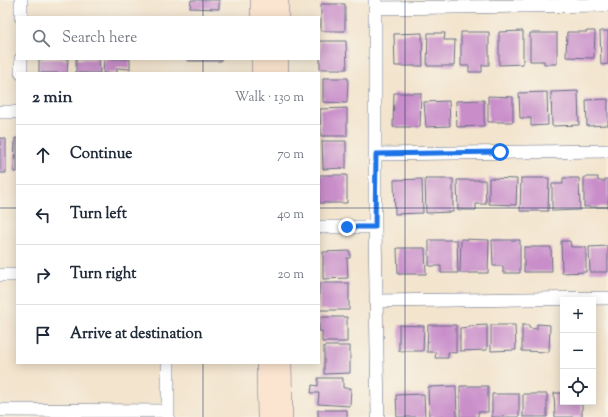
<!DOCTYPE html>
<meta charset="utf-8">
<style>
body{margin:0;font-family:"Sorts Mill Goudy",serif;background:#f6f6f7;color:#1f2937}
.controls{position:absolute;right:12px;bottom:12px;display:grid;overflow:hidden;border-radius:0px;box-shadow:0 2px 10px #0003}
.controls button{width:36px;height:36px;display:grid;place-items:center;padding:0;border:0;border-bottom:1px solid #e0e1e3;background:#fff;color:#1f2937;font:20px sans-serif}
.stop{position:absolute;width:12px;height:12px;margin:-9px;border:3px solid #1a73e8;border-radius:50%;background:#fff}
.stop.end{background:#1a73e8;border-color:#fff;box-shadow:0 1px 4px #0008}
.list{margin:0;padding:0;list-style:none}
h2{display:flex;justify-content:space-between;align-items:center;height:52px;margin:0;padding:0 16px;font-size:17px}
h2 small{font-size:13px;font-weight:400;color:#747a83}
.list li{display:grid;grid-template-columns:26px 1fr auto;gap:12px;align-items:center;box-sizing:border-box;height:60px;padding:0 16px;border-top:1px solid #e0e1e3}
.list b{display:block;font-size:15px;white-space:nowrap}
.list em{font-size:13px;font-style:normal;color:#747a83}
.icon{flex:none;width:22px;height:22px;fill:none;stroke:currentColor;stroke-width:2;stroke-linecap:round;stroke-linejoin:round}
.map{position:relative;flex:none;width:608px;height:417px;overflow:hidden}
.search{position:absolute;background:#fff;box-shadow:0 2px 10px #0003;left:16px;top:16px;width:304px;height:44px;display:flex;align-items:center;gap:10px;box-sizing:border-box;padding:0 14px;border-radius:0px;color:#747a83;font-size:15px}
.panel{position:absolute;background:#fff;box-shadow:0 2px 10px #0003;left:16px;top:72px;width:304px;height:292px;border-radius:0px}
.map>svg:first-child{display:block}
.building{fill:#c98eca}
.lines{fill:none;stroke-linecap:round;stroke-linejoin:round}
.street-casing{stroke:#676e85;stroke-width:14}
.secondary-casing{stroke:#676e85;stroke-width:20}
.street{stroke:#fff;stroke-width:13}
.secondary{stroke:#fce5d0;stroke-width:19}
.route{stroke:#1a73e8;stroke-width:5}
.grid{fill:none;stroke:#1b2f5e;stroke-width:1;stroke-opacity:0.55}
</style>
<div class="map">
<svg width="608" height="417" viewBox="0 0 608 417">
<rect width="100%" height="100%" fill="#f7f3e8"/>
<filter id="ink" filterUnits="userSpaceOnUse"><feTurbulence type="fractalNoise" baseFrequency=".025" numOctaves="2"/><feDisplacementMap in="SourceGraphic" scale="8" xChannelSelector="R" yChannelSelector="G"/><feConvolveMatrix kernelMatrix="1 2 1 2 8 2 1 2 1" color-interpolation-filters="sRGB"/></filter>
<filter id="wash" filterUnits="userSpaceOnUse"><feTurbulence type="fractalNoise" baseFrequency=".012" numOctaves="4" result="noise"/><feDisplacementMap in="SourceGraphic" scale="16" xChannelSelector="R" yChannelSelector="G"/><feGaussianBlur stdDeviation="0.9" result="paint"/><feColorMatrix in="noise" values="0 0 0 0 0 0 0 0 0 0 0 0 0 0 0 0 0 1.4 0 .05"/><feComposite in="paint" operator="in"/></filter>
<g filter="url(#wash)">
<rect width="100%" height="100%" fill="#f3e4cd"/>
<g id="blocks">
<path class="building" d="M191,0H219V9L190,8Z
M321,4H345V31H321Z
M523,31V64L499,65V32Z
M587,31H595L594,58L566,57L567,32H587Z
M600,31H608V64L601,65Z
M461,32H489V65H482V72H469V66H461Z
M422,33L423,66H395L394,34Z
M428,33H445L444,40H455L454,66H427Z
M530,33H557V64H544V61H530Z
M320,41H346L347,69H320Z
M39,59H68L67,73H39Z
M76,59H99L100,73H76Z
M104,59H130V69L117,68V73H103Z
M187,59H221V61H187Z
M323,78H348L347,103L323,102Z
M578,91L579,125L552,126L551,92Z
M547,92L548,125L531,126V118H520L519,93Z
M394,93H421L420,127H393Z
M488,96L513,97V122H488Z
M608,99V125L587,126L586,100Z
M484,100V126L457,127L456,101Z
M449,101L450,126L426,127L424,102Z
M347,108V136H321L320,109Z
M0,138L6,139V173H0Z
M15,138H17V172H14Z
M322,141H346V168L323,169Z
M319,175H347V203H319Z
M584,177H598V181H605V179H608V207H584Z
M489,178L517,179L516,205L489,204Z
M521,178H549L548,211H520Z
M563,178H579L580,210L552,211V184H563Z
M422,179L423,213L395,214L394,180Z
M425,179H453V212L426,213Z
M457,180H485L486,204H476V210H458Z
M461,239L489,240L488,273H460Z
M429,240H457L458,273H441V266H429Z
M492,240H520V273H503V266H493Z
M561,241H570L571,247H586V272L562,273Z
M608,246V272H590L589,247Z
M524,247H551L552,272H524Z
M397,248H425L426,274H398Z
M350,251V258H347L348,278L323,279V252Z
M319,283H349V310H319Z
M319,317H347V342H322V331H319Z
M537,324L550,325L549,352L522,351V325H529V328L537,329Z
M399,325L424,326L423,351H399Z
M428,325H456V353L448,352V358H435L436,352H427Z
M487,325V350L460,351V328L469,327V326Z
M491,325H515L516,350L491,351Z
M324,346H350V373L324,374Z
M318,378H343V388H351L350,406L318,404L319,393H311L312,385L318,386Z
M456,386L457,417H429L428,387Z
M460,386H488V412H478V417H460Z
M554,393H563V402H582V417H555Z
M424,394L425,417H397L396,395Z
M492,394H519V417H492Z
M523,394H547V417H523Z
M318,410H347V417H318Z"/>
</g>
</g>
<g filter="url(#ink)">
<use href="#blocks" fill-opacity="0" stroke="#676e85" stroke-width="1"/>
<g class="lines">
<defs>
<path id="street" d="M21,0V17
M375,0V227L378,417
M376,8L608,5
M21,59V73
M0,112H17
M376,154L608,151
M319,227H375
M0,275H17
M377,301L608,298
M0,410L168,411
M168,417V363"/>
<path id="secondary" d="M260,0V17
M279,0V17
M261,59V73
M279,59V73
M266,363L267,417
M282,363L283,417"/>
</defs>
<use href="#street" class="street-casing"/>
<use href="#secondary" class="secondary-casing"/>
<use href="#street" class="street"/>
<use href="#secondary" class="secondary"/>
</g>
</g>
<g class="lines" filter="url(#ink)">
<path class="route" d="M347,227H375L376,154L500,152"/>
</g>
<path class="grid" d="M203,0V17M405,0V417M203,59V73M0,208H17M319,208H608M203,363V417"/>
</svg>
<div class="controls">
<button>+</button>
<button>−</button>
<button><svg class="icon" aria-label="locate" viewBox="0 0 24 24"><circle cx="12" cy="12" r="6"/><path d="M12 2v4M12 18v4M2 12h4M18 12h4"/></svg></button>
</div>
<div class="stop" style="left:500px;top:152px"></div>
<div class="stop end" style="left:347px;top:227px"></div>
<div class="search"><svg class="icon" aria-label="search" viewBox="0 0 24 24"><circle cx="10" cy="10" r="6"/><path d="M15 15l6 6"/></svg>Search here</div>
<section class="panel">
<h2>2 min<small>Walk · 130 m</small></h2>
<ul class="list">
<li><svg class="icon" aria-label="ahead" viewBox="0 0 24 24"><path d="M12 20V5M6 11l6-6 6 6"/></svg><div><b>Continue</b></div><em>70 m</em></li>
<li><svg class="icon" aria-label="left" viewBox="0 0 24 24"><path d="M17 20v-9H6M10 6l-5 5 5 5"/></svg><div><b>Turn left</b></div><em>40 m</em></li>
<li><svg class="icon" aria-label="right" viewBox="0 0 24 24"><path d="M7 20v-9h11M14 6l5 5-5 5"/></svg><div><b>Turn right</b></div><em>20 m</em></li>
<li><svg class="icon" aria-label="arrive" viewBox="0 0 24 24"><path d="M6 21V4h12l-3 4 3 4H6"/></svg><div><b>Arrive at destination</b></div></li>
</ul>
</section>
</div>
